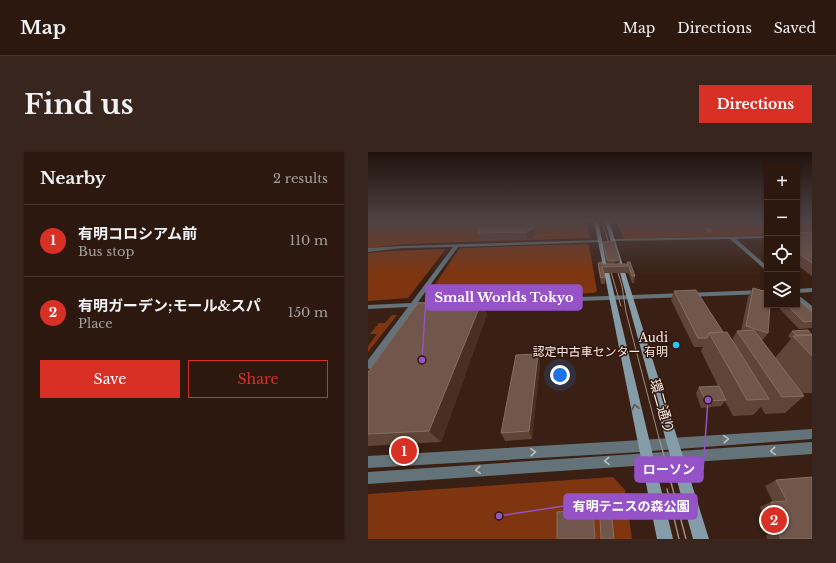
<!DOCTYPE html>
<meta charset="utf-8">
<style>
body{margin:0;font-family:"Libre Baskerville","Noto Sans JP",serif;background:#38251d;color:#f1f3f6}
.controls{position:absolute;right:12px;top:12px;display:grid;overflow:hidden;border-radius:0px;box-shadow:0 1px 3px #0004}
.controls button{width:36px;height:36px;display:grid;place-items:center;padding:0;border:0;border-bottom:1px solid #48372f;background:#2c180f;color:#f1f3f6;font:20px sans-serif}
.you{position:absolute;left:192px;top:223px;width:14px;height:14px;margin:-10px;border:3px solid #fff;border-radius:50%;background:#1a73e8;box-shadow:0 0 0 6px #1a73e833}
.badge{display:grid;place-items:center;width:26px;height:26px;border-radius:50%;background:#d93025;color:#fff;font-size:13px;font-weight:700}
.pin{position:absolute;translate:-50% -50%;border:2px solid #fff;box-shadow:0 1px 4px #0006}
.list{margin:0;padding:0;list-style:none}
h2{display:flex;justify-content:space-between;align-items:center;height:52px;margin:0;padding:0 16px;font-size:17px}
h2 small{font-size:13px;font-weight:400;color:#a6a09e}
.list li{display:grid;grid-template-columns:26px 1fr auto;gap:12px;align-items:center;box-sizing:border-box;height:72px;padding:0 16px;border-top:1px solid #48372f}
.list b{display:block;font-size:15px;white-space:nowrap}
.list p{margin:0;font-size:13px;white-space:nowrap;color:#a6a09e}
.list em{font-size:13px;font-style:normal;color:#a6a09e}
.actions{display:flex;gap:8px;padding:12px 16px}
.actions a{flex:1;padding:9px 0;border:1px solid #d93025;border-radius:0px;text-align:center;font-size:14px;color:#d93025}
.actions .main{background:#d93025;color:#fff}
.icon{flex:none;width:22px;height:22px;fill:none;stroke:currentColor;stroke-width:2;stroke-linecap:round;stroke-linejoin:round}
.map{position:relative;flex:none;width:444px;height:387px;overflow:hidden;border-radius:0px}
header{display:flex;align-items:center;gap:24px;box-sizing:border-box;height:56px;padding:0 20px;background:#2c180f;border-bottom:1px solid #48372f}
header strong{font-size:19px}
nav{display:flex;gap:22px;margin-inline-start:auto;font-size:14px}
.intro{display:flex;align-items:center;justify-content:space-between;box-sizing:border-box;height:96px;padding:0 24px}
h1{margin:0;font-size:28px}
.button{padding:10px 18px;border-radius:0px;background:#d93025;color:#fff;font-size:14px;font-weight:700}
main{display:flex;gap:24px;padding:0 24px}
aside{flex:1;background:#2c180f;border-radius:0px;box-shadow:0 1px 3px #0004}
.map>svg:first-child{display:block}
.green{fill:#7f3610}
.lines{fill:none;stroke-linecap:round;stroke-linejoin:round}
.tertiary{fill:#647379;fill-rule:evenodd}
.secondary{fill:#859da8;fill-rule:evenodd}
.tram-far1{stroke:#9f8a81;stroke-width:1}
.tram{stroke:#9f8a81;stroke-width:1.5}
.wall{fill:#5f4438}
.shaded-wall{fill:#492e22}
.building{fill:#70564b;stroke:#866e64}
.oneway{stroke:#565352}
.oneway2{stroke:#c0bdbc}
.poi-dot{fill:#23c9fe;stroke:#30160b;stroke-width:1.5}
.labels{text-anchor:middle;stroke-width:3;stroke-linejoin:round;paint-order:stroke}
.poi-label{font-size:12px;fill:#feefe9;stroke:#30160b;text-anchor:end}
.near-street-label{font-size:14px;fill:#feefe9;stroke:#30160b}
.leader{fill:none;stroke:#9553c7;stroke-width:1.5}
.callout-dot{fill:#9553c7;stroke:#30160b;stroke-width:1.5}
.callout{fill:#9553c7;stroke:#9553c7;stroke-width:1.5}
.callout-label{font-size:13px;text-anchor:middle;font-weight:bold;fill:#fff}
</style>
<header>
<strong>Map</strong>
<nav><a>Map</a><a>Directions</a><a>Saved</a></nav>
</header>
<div class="intro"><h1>Find us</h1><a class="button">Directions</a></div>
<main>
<aside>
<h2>Nearby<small>2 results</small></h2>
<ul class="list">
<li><span class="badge">1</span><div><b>有明コロシアム前</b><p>Bus stop</p></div><em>110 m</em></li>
<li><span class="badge">2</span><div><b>有明ガーデン;モール&amp;スパ</b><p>Place</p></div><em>150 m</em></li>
</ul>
<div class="actions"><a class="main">Save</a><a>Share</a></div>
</aside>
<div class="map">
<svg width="444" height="387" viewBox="0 0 444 387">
<rect width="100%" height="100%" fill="#3a2014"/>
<path class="green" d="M8,69H219L222,86L37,92L0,96V71Z
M248,69H399V83L256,87Z
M429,69H444V81L429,82Z
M219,92L221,93L229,139L226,141L59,149L57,147L91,97L95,96Z
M75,97L77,98L40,146L0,149V101L23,99Z
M24,163H29L0,200V194L9,182H2L11,171H17Z
M245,325L257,338L264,387H0V342Z"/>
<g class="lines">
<path class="tertiary" d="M399,84V86L368,87L399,114V119L362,87L245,89L243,88L245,87Z
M232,88H234V90L90,95L50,150L60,151V153L47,155L3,216L0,217V208L40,155L0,157V153L43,151L85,95L34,96L0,100V96L34,94Z
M444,136V140L429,141V137Z
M399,138V142L104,153L101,151L104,149Z
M429,142L444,154V160H442L429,148Z
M444,277V287L257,301L0,316V304L257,289Z
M444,290V302L0,332V320Z"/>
<path class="secondary" d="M226,69H230L241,120L305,387H289Z
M237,69H241L341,387H325L252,121L253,120L251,118Z"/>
<path class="tram-far1" d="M234,69L254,134L258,160L292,290
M240,110L253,154"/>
<path class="tram" d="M292,289L318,387
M299,337L311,387"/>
</g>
<path class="wall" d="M159,69H168V75L167,84L159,87L112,89L110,81L152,77L157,74Z
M337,76L344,79L343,81H338L336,78Z
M444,80V124L429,113V81Z
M235,90L251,112H259V110L267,124L266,131H264L260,121H236L237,125V132H233L230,117V111L234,112H238L235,95Z
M385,136L400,181L394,189L407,206L423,187L420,184L424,179L444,183V241H434L436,244L417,261L397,262L393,255L385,263L365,264L357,249L353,254L333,256L328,241L331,235L350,234L333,199L335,195H326L303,148L306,139L355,180L364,188L369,179H373L380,145Z
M408,153H429L444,160V176L431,177Z
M119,162L73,290L0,294V220Z
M170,202L172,212L164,287L137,289L133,281Z
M408,328L444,387H399L398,383L404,381L392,355L403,350H405L397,334Z"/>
<path class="shaded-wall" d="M167,69L168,75L167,84L159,87L158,80Z
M252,108L251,114H246V109Z
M114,149L119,162L73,290L61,279Z
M170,202L172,212L164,287L161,279Z"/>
<path class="building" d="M159,69H167L166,76L158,80L110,81L112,77H152L157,74Z
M337,76L342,77L344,79H339Z
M444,80V111L429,100V81Z
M246,89L252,108L246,109L239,108L235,90Z
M234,110V112H260L259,110H262L267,124H264L261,114L234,115L237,125L233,126L230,111Z
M385,136L399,140V153H402L400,181L378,174Z
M328,138L355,180L341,181L339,186H330L306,139Z
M429,146L444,160V169L436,170L419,153H429Z
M114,149L61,279L0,282V220L50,151Z
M386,178L436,244L414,245L369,179Z
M440,178L444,183H428L424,179Z
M359,180L401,247L379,248L341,181Z
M444,183V204L425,184Z
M170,202L161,279L133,281L148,203Z
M351,234L358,248L338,249L331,235Z
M444,325V387H413L410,380L417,379L403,350L419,349L408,328Z
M225,357L227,387H189V360Z
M244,365L246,387H233L232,366Z"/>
<defs><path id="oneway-chevron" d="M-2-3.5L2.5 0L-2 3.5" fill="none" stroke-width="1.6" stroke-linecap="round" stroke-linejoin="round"/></defs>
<use class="oneway" href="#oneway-chevron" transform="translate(267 255) rotate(-102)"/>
<g class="oneway2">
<use href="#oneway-chevron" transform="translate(358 287) rotate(-4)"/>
<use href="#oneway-chevron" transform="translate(405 299) rotate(176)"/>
<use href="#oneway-chevron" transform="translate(165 300) rotate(-3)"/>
<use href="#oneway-chevron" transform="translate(239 309) rotate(176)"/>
<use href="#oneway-chevron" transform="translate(110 318) rotate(176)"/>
</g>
<linearGradient id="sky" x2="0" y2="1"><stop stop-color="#20120b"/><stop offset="0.56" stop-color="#4f4245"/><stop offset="1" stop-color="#4f4245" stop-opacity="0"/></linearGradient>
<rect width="444" height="123" fill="url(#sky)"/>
<circle class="poi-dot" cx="308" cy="193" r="4"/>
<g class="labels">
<g class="poi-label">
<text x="300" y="190">Audi<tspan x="300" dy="14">認定中古車センター 有明</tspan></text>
</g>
<g class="near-street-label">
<text transform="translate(294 254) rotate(74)" y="5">環二通り</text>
</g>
</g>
<path class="leader" d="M54 208L58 145M340 248L335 318M131 364L196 354"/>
<g class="callout-dot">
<circle cx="54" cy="208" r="4"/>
<circle cx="340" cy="248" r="4"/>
<circle cx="131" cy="364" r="4"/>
</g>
<g class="callout">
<rect x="58" y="133" width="156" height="25" rx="4"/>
<rect x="267" y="305" width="68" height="25" rx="4"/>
<rect x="196" y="342" width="133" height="25" rx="4"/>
</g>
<g class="callout-label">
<text x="136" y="150">Small Worlds Tokyo</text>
<text x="301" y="322">ローソン</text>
<text x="263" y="359">有明テニスの森公園</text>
</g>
</svg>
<div class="controls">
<button>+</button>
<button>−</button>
<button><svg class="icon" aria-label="locate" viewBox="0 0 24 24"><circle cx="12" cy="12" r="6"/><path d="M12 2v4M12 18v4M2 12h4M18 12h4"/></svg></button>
<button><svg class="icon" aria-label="layers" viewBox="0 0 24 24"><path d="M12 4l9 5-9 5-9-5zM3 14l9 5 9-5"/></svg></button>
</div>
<div class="you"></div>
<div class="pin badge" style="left:36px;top:299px">1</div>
<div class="pin badge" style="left:406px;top:368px">2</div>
</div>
</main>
